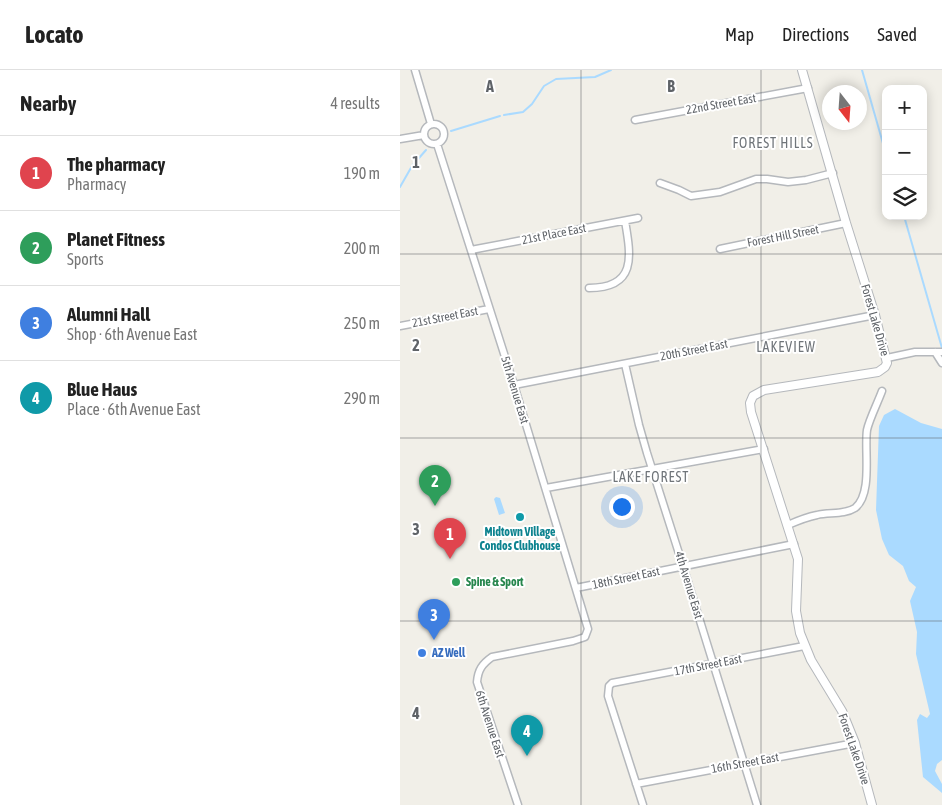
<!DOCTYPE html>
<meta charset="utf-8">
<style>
body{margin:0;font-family:"Asap Condensed",sans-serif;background:#f6f6f6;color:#222}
.controls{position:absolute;right:15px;top:15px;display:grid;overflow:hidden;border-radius:10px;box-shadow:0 2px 12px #0003}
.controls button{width:45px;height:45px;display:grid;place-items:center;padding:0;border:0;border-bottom:1px solid #e0e0e0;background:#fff;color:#222;font:25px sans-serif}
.compass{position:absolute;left:422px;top:15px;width:45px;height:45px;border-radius:50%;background:#fff;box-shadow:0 2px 12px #0003;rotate:163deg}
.you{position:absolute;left:221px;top:436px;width:18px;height:18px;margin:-12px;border:4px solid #fff;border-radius:50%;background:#1a73e8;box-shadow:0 0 0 8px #1a73e833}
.badge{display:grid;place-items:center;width:32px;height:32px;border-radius:50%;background:#ea4335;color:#fff;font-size:16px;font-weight:700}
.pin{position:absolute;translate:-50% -41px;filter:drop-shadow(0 1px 2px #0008)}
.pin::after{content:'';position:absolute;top:26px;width:18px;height:15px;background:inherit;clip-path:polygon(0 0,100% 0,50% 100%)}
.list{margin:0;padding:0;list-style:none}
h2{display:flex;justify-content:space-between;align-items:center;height:65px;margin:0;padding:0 20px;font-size:21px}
h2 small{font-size:16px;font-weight:400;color:#767676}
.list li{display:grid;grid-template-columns:32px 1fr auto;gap:15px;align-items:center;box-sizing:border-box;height:75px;padding:0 20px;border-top:1px solid #e0e0e0}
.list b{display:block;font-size:19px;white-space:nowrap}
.list p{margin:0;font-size:16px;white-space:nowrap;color:#767676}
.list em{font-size:16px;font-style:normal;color:#767676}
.icon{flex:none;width:28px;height:28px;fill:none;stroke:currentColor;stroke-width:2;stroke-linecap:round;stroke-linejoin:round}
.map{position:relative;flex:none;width:542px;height:735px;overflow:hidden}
header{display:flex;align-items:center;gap:30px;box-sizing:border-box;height:70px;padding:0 25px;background:#fff;border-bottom:1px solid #e0e0e0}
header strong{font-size:24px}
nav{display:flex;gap:28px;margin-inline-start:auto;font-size:18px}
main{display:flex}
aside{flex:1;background:#fff}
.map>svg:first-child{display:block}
.water{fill:#aadaff}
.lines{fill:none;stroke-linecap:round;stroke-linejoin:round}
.stream{stroke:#aadaff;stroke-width:2}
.minor-casing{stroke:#b5b8bc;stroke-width:9}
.tertiary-casing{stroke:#b5b8bc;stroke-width:10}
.minor{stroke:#fff;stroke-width:6}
.tertiary{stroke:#fff;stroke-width:8}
.grid{fill:none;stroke:#5f6368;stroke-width:1;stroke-opacity:0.55}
.culture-dot{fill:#0f9aa8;stroke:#fff;stroke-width:2}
.leisure-dot{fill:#2e9e5b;stroke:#fff;stroke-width:2}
.shop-dot{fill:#3f7fe0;stroke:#fff;stroke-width:2}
.labels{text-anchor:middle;stroke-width:4;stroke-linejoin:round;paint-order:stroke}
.street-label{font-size:12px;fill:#5f6368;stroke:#fff}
.culture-label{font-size:12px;font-weight:bold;fill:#0d838f;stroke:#fff}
.leisure-label{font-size:12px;font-weight:bold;fill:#27864d;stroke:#fff;text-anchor:start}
.shop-label{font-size:12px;font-weight:bold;fill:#366cbe;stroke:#fff;text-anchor:start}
.neighbourhood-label{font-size:14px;letter-spacing:1px;fill:#70757a;stroke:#fff}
.grid-label{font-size:16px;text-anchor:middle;font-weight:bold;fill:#5f6368;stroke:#fff;stroke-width:4;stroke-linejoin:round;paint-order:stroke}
</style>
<header>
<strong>Locato</strong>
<nav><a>Map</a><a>Directions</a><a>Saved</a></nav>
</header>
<main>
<aside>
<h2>Nearby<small>4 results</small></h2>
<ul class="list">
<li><span class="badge" style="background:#e0444e">1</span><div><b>The pharmacy</b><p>Pharmacy</p></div><em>190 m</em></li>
<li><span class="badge" style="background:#2e9e5b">2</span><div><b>Planet Fitness</b><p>Sports</p></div><em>200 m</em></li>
<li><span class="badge" style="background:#3f7fe0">3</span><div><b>Alumni Hall</b><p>Shop · 6th Avenue East</p></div><em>250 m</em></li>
<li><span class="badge" style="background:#0f9aa8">4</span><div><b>Blue Haus</b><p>Place · 6th Avenue East</p></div><em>290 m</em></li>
</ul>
</aside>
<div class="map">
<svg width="542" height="735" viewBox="0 0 542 735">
<rect width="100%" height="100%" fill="#f1efe8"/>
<path class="water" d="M495,339L521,353L542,359V690L537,694L535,701L542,714V723L523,707L517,650L520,644L527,648L530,644L516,584L517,562L510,531L516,517L509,511L503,496L489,485L482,469L476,440L479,356L484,345Z
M96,427L100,428L105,443L99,445L94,429Z"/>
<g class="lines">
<path class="stream" d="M462,0L486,84
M104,45L123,42L132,34L144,16L156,9L195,7L211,0
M51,61L100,46
M0,117L12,96L26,80
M504,146L542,278"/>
<defs>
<path id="minor" d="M15,0L31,54
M235,50L408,18
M24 64a10 10 0 1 1 20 0a10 10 0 1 1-20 0Z
M0,69L24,65
M37,74L114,315L188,559L185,567L173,571L92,587C82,594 78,600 77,612L118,735
M260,113L279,120L291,126L320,122L356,109H367L388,112L406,110L433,103
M320,179L446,153
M71,180L238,148
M189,218C237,218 231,186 225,151
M0,256L89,239
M535,282L542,293
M487,288L515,282H542
M225,294L239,355L247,383L283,496L357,735
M114,315L475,245
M146,418L364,379
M388,455C397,451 407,447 417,445C429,442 444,445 455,438C473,424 464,380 467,360C469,350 478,332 482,321
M176,518L394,474
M236,714L455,673
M243,735L208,626L209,616L212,613L404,576"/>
<path id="tertiary" d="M402,0L446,153L475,245L487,293L485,297L478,302L364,320L353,326L350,333L351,342L398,489L396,541L400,563L411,590L442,641L455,673L472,735"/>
</defs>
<use href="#minor" class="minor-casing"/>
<use href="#tertiary" class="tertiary-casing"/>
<use href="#minor" class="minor"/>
<use href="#tertiary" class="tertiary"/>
</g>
<path class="grid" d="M181,0V735M361,0V735M0,184H542M0,368H542M0,551H542"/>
<circle class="culture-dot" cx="120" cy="447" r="5"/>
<circle class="leisure-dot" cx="56" cy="512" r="5"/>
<circle class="shop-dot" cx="22" cy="583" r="5"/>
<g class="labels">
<g class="street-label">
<text transform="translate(321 34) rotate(-10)" y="4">22nd Street East</text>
<text transform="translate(154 164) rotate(-11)" y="4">21st Place East</text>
<text transform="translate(383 166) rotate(-11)" y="4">Forest Hill Street</text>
<text transform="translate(45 247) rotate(-11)" y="4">21st Street East</text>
<text transform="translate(475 250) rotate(74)" y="4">Forest Lake Drive</text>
<text transform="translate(294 280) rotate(-11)" y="4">20th Street East</text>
<text transform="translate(115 320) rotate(73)" y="4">5th Avenue East</text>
<text transform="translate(226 508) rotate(-12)" y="4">18th Street East</text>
<text transform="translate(289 515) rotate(73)" y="4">4th Avenue East</text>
<text transform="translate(308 595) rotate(-11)" y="4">17th Street East</text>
<text transform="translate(90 654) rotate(72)" y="4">6th Avenue East</text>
<text transform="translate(454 679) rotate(71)" y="4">Forest Lake Drive</text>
<text transform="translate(345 693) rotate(-10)" y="4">16th Street East</text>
</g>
<g class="culture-label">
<text x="120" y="466">Midtown Village<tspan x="120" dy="14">Condos Clubhouse</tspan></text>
</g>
<g class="leisure-label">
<text x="66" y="516">Spine &amp; Sport</text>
</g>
<g class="shop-label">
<text x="32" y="587">AZ Well</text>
</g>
<g class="neighbourhood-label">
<text x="373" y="78">FOREST HILLS</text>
<text x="386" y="282">LAKEVIEW</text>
<text x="251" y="412">LAKE FOREST</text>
</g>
</g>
<g class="grid-label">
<text x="90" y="22">A</text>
<text x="271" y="22">B</text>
<text x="16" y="98">1</text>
<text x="16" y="281">2</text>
<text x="16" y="465">3</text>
<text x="16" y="649">4</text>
</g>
</svg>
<div class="controls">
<button>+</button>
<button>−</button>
<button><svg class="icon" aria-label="layers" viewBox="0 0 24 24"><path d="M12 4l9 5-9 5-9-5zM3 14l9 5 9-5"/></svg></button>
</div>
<svg class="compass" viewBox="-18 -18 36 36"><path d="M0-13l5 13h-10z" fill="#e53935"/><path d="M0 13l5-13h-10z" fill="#767676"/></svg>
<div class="you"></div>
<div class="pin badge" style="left:50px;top:489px;background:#e0444e">1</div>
<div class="pin badge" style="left:35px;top:436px;background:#2e9e5b">2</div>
<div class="pin badge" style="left:34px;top:570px;background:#3f7fe0">3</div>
<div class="pin badge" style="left:127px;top:686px;background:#0f9aa8">4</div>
</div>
</main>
